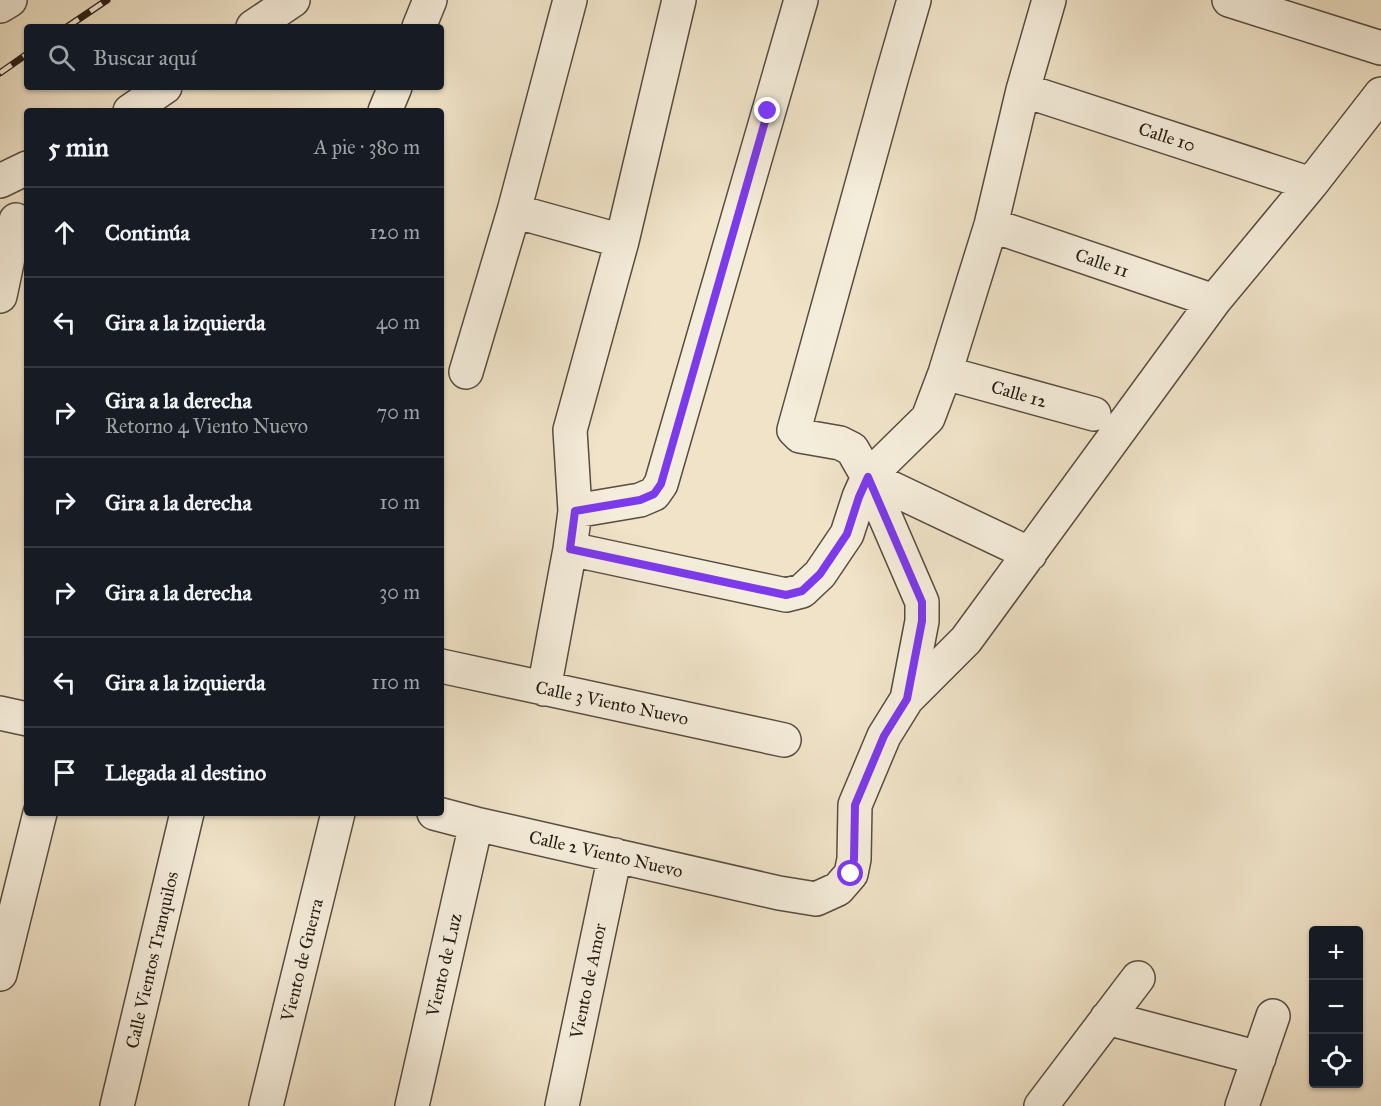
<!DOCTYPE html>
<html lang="es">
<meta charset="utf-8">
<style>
body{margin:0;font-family:"IM FELL Great Primer",serif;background:#20242c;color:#f1f3f6}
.controls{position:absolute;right:18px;bottom:18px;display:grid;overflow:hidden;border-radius:6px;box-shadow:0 2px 4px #0004}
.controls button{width:54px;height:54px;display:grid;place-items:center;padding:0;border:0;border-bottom:2px solid #363941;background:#171b24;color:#f1f3f6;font:30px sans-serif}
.stop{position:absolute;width:18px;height:18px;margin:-14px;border:4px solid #7c3aed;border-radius:50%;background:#fff}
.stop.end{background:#7c3aed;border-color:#fff;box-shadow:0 2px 6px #0008}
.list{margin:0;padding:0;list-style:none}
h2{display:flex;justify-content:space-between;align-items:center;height:78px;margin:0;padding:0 24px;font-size:26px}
h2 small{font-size:20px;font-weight:400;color:#9ea1a6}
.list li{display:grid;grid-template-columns:39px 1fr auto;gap:18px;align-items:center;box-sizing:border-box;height:90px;padding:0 24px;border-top:2px solid #363941}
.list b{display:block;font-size:22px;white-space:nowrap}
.list p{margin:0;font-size:20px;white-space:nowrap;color:#9ea1a6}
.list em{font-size:20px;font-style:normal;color:#9ea1a6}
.icon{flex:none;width:33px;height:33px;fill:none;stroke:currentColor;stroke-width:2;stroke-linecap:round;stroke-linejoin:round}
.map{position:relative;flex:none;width:1381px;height:1106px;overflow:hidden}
.search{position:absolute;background:#171b24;box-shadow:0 2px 4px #0004;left:24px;top:24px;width:420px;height:66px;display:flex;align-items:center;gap:15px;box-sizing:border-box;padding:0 21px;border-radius:6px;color:#9ea1a6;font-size:22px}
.panel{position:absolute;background:#171b24;box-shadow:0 2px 4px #0004;left:24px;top:108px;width:420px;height:708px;border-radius:6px}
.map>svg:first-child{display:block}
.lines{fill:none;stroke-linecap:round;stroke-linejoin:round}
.minor-casing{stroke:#574d40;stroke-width:36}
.minor{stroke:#f5eddb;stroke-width:33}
.rail-casing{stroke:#241b12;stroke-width:7}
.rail{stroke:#f5eddb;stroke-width:4.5;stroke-dasharray:14;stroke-linecap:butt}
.route{stroke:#7c3aed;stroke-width:8}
.labels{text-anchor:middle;stroke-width:4.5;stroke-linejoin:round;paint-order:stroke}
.street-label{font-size:18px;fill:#241b12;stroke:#f5eddb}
</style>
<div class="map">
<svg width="1381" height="1106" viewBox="0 0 1381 1106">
<rect width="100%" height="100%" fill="#f0e3c8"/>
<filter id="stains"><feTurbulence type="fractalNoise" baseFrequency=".00333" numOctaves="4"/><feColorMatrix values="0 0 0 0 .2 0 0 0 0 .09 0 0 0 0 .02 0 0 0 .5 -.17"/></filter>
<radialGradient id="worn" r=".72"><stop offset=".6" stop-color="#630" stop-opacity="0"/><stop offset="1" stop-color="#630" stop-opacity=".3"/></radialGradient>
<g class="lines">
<defs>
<path id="minor" d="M1229,0L1381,48
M0,6L10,0
M253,27L293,0
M419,27L430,0
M1023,90L1311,184
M130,111L165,87
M385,111L395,87
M0,181L27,168
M514,211L622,241
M991,225L1214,301
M0,296L16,220
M466,372L514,211L570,0
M945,373L1094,414
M868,477L1030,554
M575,511L640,500L654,494L661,484L801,0
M570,549L786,595L802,591L820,574L847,534L859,497L868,477L928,418L945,373L991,225L1023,90L1049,0
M441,666L784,740
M544,689L570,549L575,511L570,430L622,241L679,0
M907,699L922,621V602L868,477L852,449L840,443L800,436L794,430L892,76L914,0
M0,713L27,719
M434,813L476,824L779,893L816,899L838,889L851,874L854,859L855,805L884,736L907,699L966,640L1214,301L1311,184L1381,94
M0,974L40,813
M1107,1018L1259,1058
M117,1106L187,813
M266,1106L338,813
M412,1106L476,824
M562,1106L615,855
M1041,1106L1138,978
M1242,1106L1273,1016"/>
</defs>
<use href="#minor" class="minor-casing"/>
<use href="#minor" class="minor"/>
<defs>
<path id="rail" d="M67,27L107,0
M0,73L27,54"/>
</defs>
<use href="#rail" class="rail-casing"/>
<use href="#rail" class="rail"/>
</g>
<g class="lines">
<path class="route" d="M768,111L661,484L654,494L640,500L575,511L570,549L786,595L802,591L820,574L847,534L859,497L868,477L922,602V621L907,699L884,736L855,805L854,859L851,874"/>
</g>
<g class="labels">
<g class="street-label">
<text transform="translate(1167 137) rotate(18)" y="6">Calle 10</text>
<text transform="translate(1102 263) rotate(19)" y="6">Calle 11</text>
<text transform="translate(1019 394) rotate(16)" y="6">Calle 12</text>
<text transform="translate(612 703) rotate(12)" y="6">Calle 3 Viento Nuevo</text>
<text transform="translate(606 854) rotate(13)" y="6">Calle 2 Viento Nuevo</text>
<text transform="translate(152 960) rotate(-77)" y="6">Calle Vientos Tranquilos</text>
<text transform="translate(302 960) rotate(-76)" y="6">Viento de Guerra</text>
<text transform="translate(444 965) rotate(-77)" y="6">Viento de Luz</text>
<text transform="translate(588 981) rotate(-78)" y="6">Viento de Amor</text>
</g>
</g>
<rect width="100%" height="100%" filter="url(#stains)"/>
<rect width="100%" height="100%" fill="url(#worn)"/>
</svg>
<div class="controls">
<button>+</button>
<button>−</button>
<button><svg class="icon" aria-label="locate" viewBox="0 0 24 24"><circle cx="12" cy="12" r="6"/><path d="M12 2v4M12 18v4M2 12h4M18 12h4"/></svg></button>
</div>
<div class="stop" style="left:851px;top:874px"></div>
<div class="stop end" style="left:768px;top:111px"></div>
<div class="search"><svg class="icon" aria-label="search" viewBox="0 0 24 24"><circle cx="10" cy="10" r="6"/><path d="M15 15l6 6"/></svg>Buscar aquí</div>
<section class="panel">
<h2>5 min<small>A pie · 380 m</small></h2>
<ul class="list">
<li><svg class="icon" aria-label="ahead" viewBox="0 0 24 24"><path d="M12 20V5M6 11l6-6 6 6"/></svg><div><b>Continúa</b></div><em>120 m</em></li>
<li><svg class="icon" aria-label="left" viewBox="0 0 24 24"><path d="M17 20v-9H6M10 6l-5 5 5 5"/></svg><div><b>Gira a la izquierda</b></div><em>40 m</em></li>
<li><svg class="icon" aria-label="right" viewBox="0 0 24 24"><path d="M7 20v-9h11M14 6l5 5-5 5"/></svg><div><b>Gira a la derecha</b><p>Retorno 4 Viento Nuevo</p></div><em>70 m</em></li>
<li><svg class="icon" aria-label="right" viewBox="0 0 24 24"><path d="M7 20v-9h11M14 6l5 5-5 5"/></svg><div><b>Gira a la derecha</b></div><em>10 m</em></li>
<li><svg class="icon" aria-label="right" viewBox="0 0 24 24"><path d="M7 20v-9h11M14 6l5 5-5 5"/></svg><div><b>Gira a la derecha</b></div><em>30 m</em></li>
<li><svg class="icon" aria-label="left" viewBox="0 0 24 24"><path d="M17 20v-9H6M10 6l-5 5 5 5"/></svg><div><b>Gira a la izquierda</b></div><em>110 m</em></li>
<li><svg class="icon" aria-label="arrive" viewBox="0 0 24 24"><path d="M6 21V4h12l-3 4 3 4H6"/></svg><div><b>Llegada al destino</b></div></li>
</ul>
</section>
</div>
